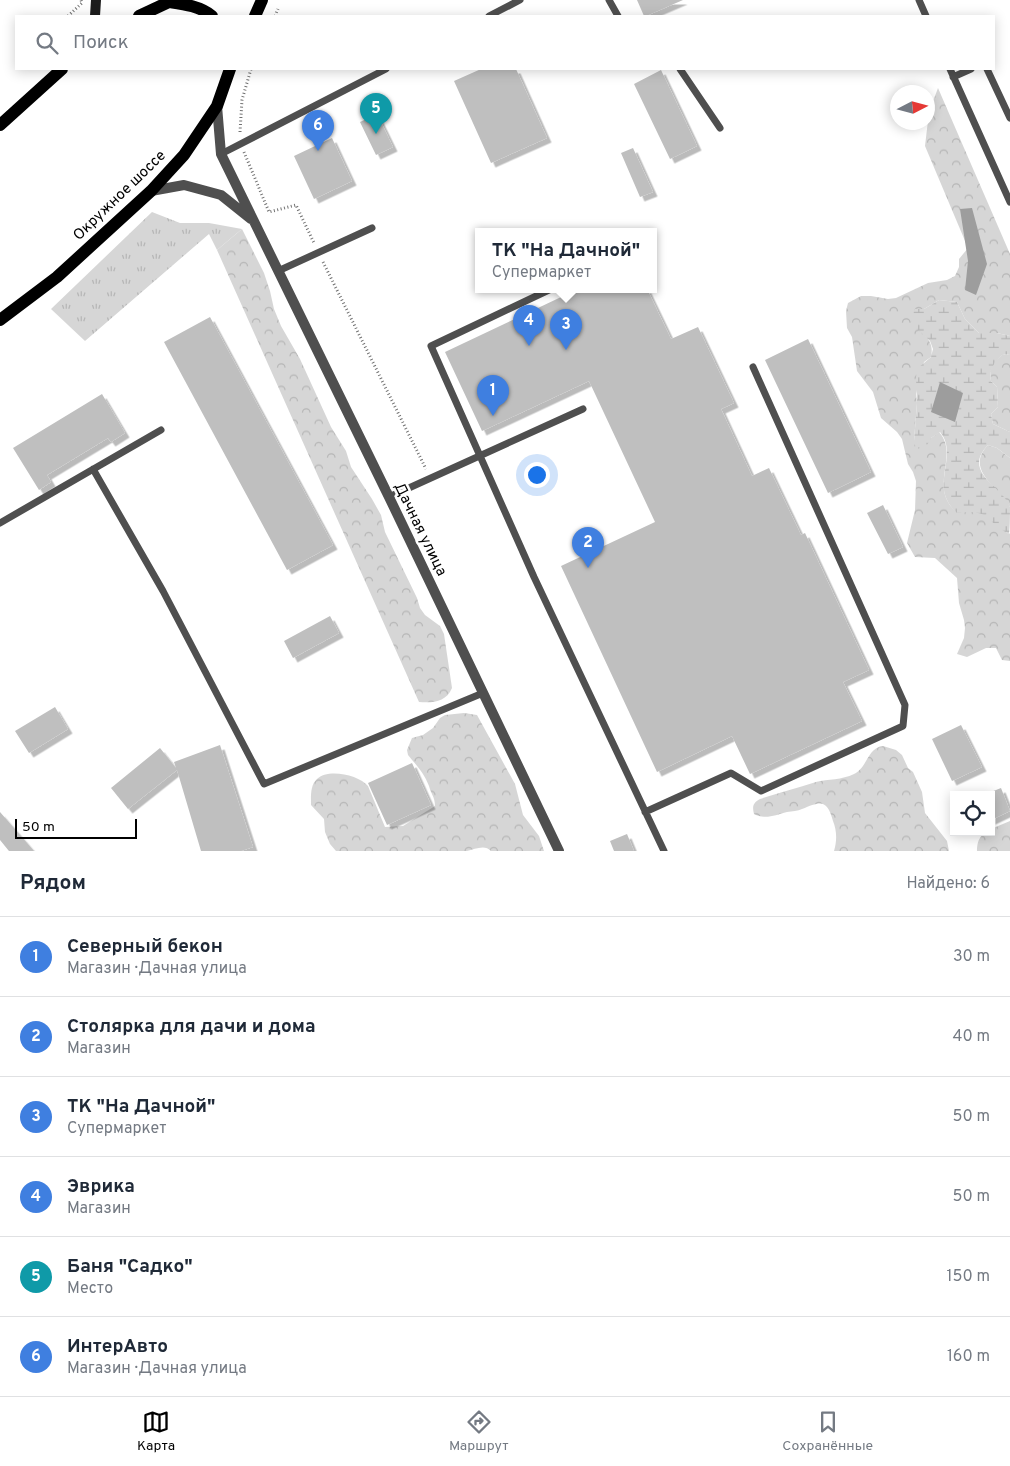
<!DOCTYPE html>
<html lang="ru">
<meta charset="utf-8">
<style>
body{margin:0;font-family:Overpass,sans-serif;background:#f6f6f7;color:#1f2937}
.controls{position:absolute;right:15px;bottom:15px;display:grid;overflow:hidden;border-radius:0px;box-shadow:0 2px 12px #0003}
.controls button{width:45px;height:45px;display:grid;place-items:center;padding:0;border:0;border-bottom:1px solid #e0e1e3;background:#fff;color:#1f2937;font:25px sans-serif}
.compass{position:absolute;left:890px;top:85px;width:45px;height:45px;border-radius:50%;background:#fff;box-shadow:0 2px 12px #0003;rotate:84deg}
.scale{position:absolute;left:15px;bottom:12px;width:122px;box-sizing:border-box;padding-left:5px;border:2px solid #000;border-top:0;font-size:14px;line-height:18px;white-space:nowrap;color:#000;-webkit-text-stroke:4px #fff;paint-order:stroke}
.you{position:absolute;left:536px;top:474px;width:18px;height:18px;margin:-12px;border:4px solid #fff;border-radius:50%;background:#1a73e8;box-shadow:0 0 0 8px #1a73e833}
.badge{display:grid;place-items:center;width:32px;height:32px;border-radius:50%;background:#000;color:#fff;font-size:16px;font-weight:700}
.pin{position:absolute;translate:-50% -41px;filter:drop-shadow(0 1px 2px #0008)}
.pin::after{content:'';position:absolute;top:26px;width:18px;height:15px;background:inherit;clip-path:polygon(0 0,100% 0,50% 100%)}
.popup{position:absolute;left:475px;top:228px;width:182px;height:65px;box-sizing:border-box;display:grid;place-content:center;border-radius:0px;background:#fff;filter:drop-shadow(0 1px 4px #0005);font-size:16px;white-space:nowrap;color:#747a83}
.popup b{font-size:19px;color:#1f2937}
.popup::after{content:'';position:absolute;left:50%;top:100%;margin-left:-10px;border:10px solid transparent;border-top-color:#fff}
.list{margin:0;padding:0;list-style:none}
h2{display:flex;justify-content:space-between;align-items:center;height:65px;margin:0;padding:0 20px;font-size:21px}
h2 small{font-size:16px;font-weight:400;color:#747a83}
.list li{display:grid;grid-template-columns:32px 1fr auto;gap:15px;align-items:center;box-sizing:border-box;height:80px;padding:0 20px;border-top:1px solid #e0e1e3}
.list b{display:block;font-size:19px;white-space:nowrap}
.list p{margin:0;font-size:16px;white-space:nowrap;color:#747a83}
.list em{font-size:16px;font-style:normal;color:#747a83}
.icon{flex:none;width:28px;height:28px;fill:none;stroke:currentColor;stroke-width:2;stroke-linecap:round;stroke-linejoin:round}
.map{position:relative;flex:none;width:1010px;height:851px;overflow:hidden}
.search{position:absolute;background:#fff;box-shadow:0 2px 12px #0003;left:15px;right:15px;top:15px;height:55px;display:flex;align-items:center;gap:12px;box-sizing:border-box;padding:0 18px;border-radius:0px;color:#747a83;font-size:19px}
.sheet{height:545px;background:#fff}
nav{display:flex;justify-content:space-around;align-items:center;box-sizing:border-box;height:70px;border-top:1px solid #e0e1e3;background:#fff;font-size:14px;color:#747a83}
nav a{display:grid;justify-items:center;gap:2px}
nav .on{color:#000}
.map>svg:first-child{display:block}
.grass{fill:url(#grass-tufts)}
.forest{fill:url(#forest-crowns)}
.wetland{fill:url(#wetland-marsh)}
.water{fill:#9d9d9d}
.building{fill:#bfbfbf;filter:url(#shadow)}
.lines{fill:none;stroke-linecap:round;stroke-linejoin:round}
.path{stroke:#717171;stroke-width:3;stroke-dasharray:1 2.5;stroke-linecap:butt}
.lane{stroke:#4f4f4f;stroke-width:7}
.street{stroke:#4f4f4f;stroke-width:10}
.secondary{stroke:#1c1c1c;stroke-width:10}
.primary{stroke:#000;stroke-width:12}
.labels{text-anchor:middle;stroke-width:5;stroke-linejoin:round;paint-order:stroke}
.street-label{font-size:15px;fill:#000;stroke:#fff}
</style>
<div class="map">
<svg width="1010" height="851" viewBox="0 0 1010 851">
<defs>
<pattern id="grass-tufts" width="24" height="20" patternUnits="userSpaceOnUse" patternTransform="scale(1.25)"><rect width="24" height="20" fill="#d6d6d6"/><path d="M3 7l-1-3M5 7V3M7 7l1-3M15 17l-1-3M17 17v-4M19 17l1-3" fill="none" stroke="#b6b6b6"/></pattern>
<pattern id="forest-crowns" width="20" height="18" patternUnits="userSpaceOnUse" patternTransform="scale(1.25)"><rect width="20" height="18" fill="#d6d6d6"/><path d="M2 6a3 3 0 1 1 6 0M12 15a3 3 0 1 1 6 0" fill="none" stroke="#b6b6b6"/></pattern>
<pattern id="wetland-marsh" width="20" height="14" patternUnits="userSpaceOnUse" patternTransform="scale(1.25)"><rect width="20" height="14" fill="#d6d6d6"/><path d="M1 5h8M5 5V1M11 12h8M15 12V8" fill="none" stroke="#b6b6b6"/></pattern>
<filter id="shadow"><feDropShadow dx="4.5" dy="4.5" stdDeviation="0" flood-color="#0004"/></filter>
</defs>
<rect width="100%" height="100%" fill="#fff"/>
<path class="grass" d="M152,212L180,223H209L242,229L217,250L209,234L85,341L51,309Z"/>
<path class="forest" d="M938,88L1010,254V336L997,333H979L965,319L957,302L939,300L924,309V334C931,342 933,347 931,357L924,362L916,394L917,403L914,441L931,438L939,432C957,452 936,478 947,500C949,505 953,509 957,512C963,512 972,510 978,512C991,515 998,528 1009,534L1010,533V661L1002,660L996,648H986L967,657L957,654L964,638L965,628L964,620L959,603L957,578L935,558L915,557L907,543L915,510L916,481L913,472L908,464L902,439L897,432L881,418L873,392L857,371L852,337L847,328L846,311L848,303L861,296H871L888,299L896,298L928,283L947,280L955,276L959,267V259L968,248L925,146L929,112Z
M242,229L264,273L270,291L274,309L281,326L300,359L331,427L346,451L351,467L372,499L381,515L385,532L417,598L420,608L425,615L440,626L444,634L452,688C446,702 434,703 419,702L217,250Z
M1010,354V432L993,424L991,414L998,407L997,387L991,381L990,371L994,362L1002,355Z
M988,445L997,448L1010,458V507C999,487 964,470 988,445Z
M464,713L477,715L515,784L523,815L539,836L544,851H491C485,844 475,849 467,851H336L330,844L325,832L324,819L311,805C311,797 310,785 317,779C328,768 359,775 368,786L385,827L403,826L435,806C435,797 431,794 429,786C424,773 417,766 408,755L407,750L412,738L423,735L433,728L440,718L445,715Z
M883,746L896,750L902,755L908,768L913,772L922,792L925,813L947,841L949,851H834C837,841 837,831 833,821C827,799 821,801 802,809C798,811 792,811 787,812C775,815 766,820 754,814C752,806 753,803 760,799C778,793 797,788 816,782C828,779 842,780 854,774C868,767 867,748 883,746Z
M1010,821V851H977C977,842 980,832 991,832V829Z"/>
<path class="wetland" d="M939,300L957,302L965,319L979,333H997L1010,336V354L1002,355L995,362L990,372L991,381L997,387L998,407L991,414L993,424L1010,432V458L997,448L988,445C961,473 1003,486 1010,507C1010,514 1010,527 1009,534C984,521 993,509 957,513C953,509 949,505 947,500C936,479 957,452 940,432L931,438L926,447L916,449L914,441L917,403L916,377L918,368L931,357L933,349L930,341L912,324L911,316L915,309H924Z"/>
<path class="water" d="M972,208L987,264L976,295L965,290L968,261L960,209Z
M940,382L963,393L955,422L931,412Z"/>
<path class="building" d="M637,0H683L646,16H644Z
M481,69H516L547,138L491,163L454,81Z
M661,70L697,146L670,159L634,84Z
M377,114L393,147L376,155L360,122Z
M332,138L352,181L314,199L294,156Z
M633,148L653,192L640,197L621,153Z
M578,289H647L671,339L698,327L734,403L721,409L752,476L769,468L801,535L805,533L869,670L843,682L862,721L750,774L732,736L657,772L561,566L655,522L589,381L482,431L445,352Z
M210,317L333,545L287,570L164,342Z
M808,339L871,472L828,493L765,360Z
M102,394L125,433L111,442L108,438L47,475L51,482L39,490L13,448Z
M883,505L903,547L888,554L867,513Z
M330,616L339,633L293,658L284,641Z
M55,707L68,729L29,753L15,731Z
M961,725L982,767L952,781L932,739Z
M220,745L253,847L241,851H201L177,770L128,809L111,788L160,748L176,768L174,762Z
M412,763L431,805L387,825L368,783Z
M1001,788L1010,811L991,820V792Z
M0,812L34,851H9L0,840Z
M627,834L634,851H614L610,841Z"/>
<g class="lines">
<path class="path" d="M68,16L82,3L81,0
M275,16L278,9
M240,132L242,100L251,69
M244,152L269,212L296,205L314,243
M323,262L426,469"/>
<path class="lane" d="M609,0L618,16
M919,0L926,16
M489,16L520,0
M680,69L720,128
M950,69L1010,202
M987,69L1010,118
M953,77L971,69
M221,154L386,69
M278,271L372,228
M551,289L431,346L534,577L664,851
M93,469L163,591L264,784L483,693
M389,497L583,409
M0,523L161,430
M645,812L731,773L761,791L903,726L905,705L753,367"/>
<path class="street" d="M217,106L221,154L389,497L559,851
M151,191L184,185L221,195L251,219"/>
<path class="secondary" d="M95,16L96,0"/>
<path class="primary" d="M169,2C183,4 200,6 212,16
M139,16L173,0
M255,16L262,0
M0,125L62,69
M0,320L57,277L151,191L184,155L217,106L230,69"/>
</g>
<g class="labels">
<g class="street-label">
<text transform="translate(119 195) rotate(-44)" y="5">Окружное шоссе</text>
<text transform="translate(421 529) rotate(64)" y="5">Дачная улица</text>
</g>
</g>
</svg>
<div class="controls">
<button><svg class="icon" aria-label="locate" viewBox="0 0 24 24"><circle cx="12" cy="12" r="6"/><path d="M12 2v4M12 18v4M2 12h4M18 12h4"/></svg></button>
</div>
<svg class="compass" viewBox="-18 -18 36 36"><path d="M0-13l5 13h-10z" fill="#e53935"/><path d="M0 13l5-13h-10z" fill="#747a83"/></svg>
<div class="scale">50 m</div>
<div class="you"></div>
<div class="pin badge" style="left:493px;top:416px;background:#3f7fe0">1</div>
<div class="pin badge" style="left:588px;top:568px;background:#3f7fe0">2</div>
<div class="pin badge" style="left:566px;top:350px;background:#3f7fe0">3</div>
<div class="popup"><b>ТК &quot;На Дачной&quot;</b>Супермаркет</div>
<div class="pin badge" style="left:529px;top:346px;background:#3f7fe0">4</div>
<div class="pin badge" style="left:376px;top:134px;background:#0f9aa8">5</div>
<div class="pin badge" style="left:318px;top:151px;background:#3f7fe0">6</div>
<div class="search"><svg class="icon" aria-label="search" viewBox="0 0 24 24"><circle cx="10" cy="10" r="6"/><path d="M15 15l6 6"/></svg>Поиск</div>
</div>
<section class="sheet">
<h2>Рядом<small>Найдено: 6</small></h2>
<ul class="list">
<li><span class="badge" style="background:#3f7fe0">1</span><div><b>Северный бекон</b><p>Магазин · Дачная улица</p></div><em>30 m</em></li>
<li><span class="badge" style="background:#3f7fe0">2</span><div><b>Столярка для дачи и дома</b><p>Магазин</p></div><em>40 m</em></li>
<li><span class="badge" style="background:#3f7fe0">3</span><div><b>ТК &quot;На Дачной&quot;</b><p>Супермаркет</p></div><em>50 m</em></li>
<li><span class="badge" style="background:#3f7fe0">4</span><div><b>Эврика</b><p>Магазин</p></div><em>50 m</em></li>
<li><span class="badge" style="background:#0f9aa8">5</span><div><b>Баня &quot;Садко&quot;</b><p>Место</p></div><em>150 m</em></li>
<li><span class="badge" style="background:#3f7fe0">6</span><div><b>ИнтерАвто</b><p>Магазин · Дачная улица</p></div><em>160 m</em></li>
</ul>
</section>
<nav>
<a class="on"><svg class="icon" aria-label="map" viewBox="0 0 24 24"><path d="M3 6l6-2 6 2 6-2v14l-6 2-6-2-6 2zM9 4v14M15 6v14"/></svg>Карта</a>
<a><svg class="icon" aria-label="directions" viewBox="0 0 24 24"><path d="M12 3l9 9-9 9-9-9zM9 14v-3h6M13 9l2 2-2 2"/></svg>Маршрут</a>
<a><svg class="icon" aria-label="saved" viewBox="0 0 24 24"><path d="M7 4h10v16l-5-4-5 4z"/></svg>Сохранённые</a>
</nav>
